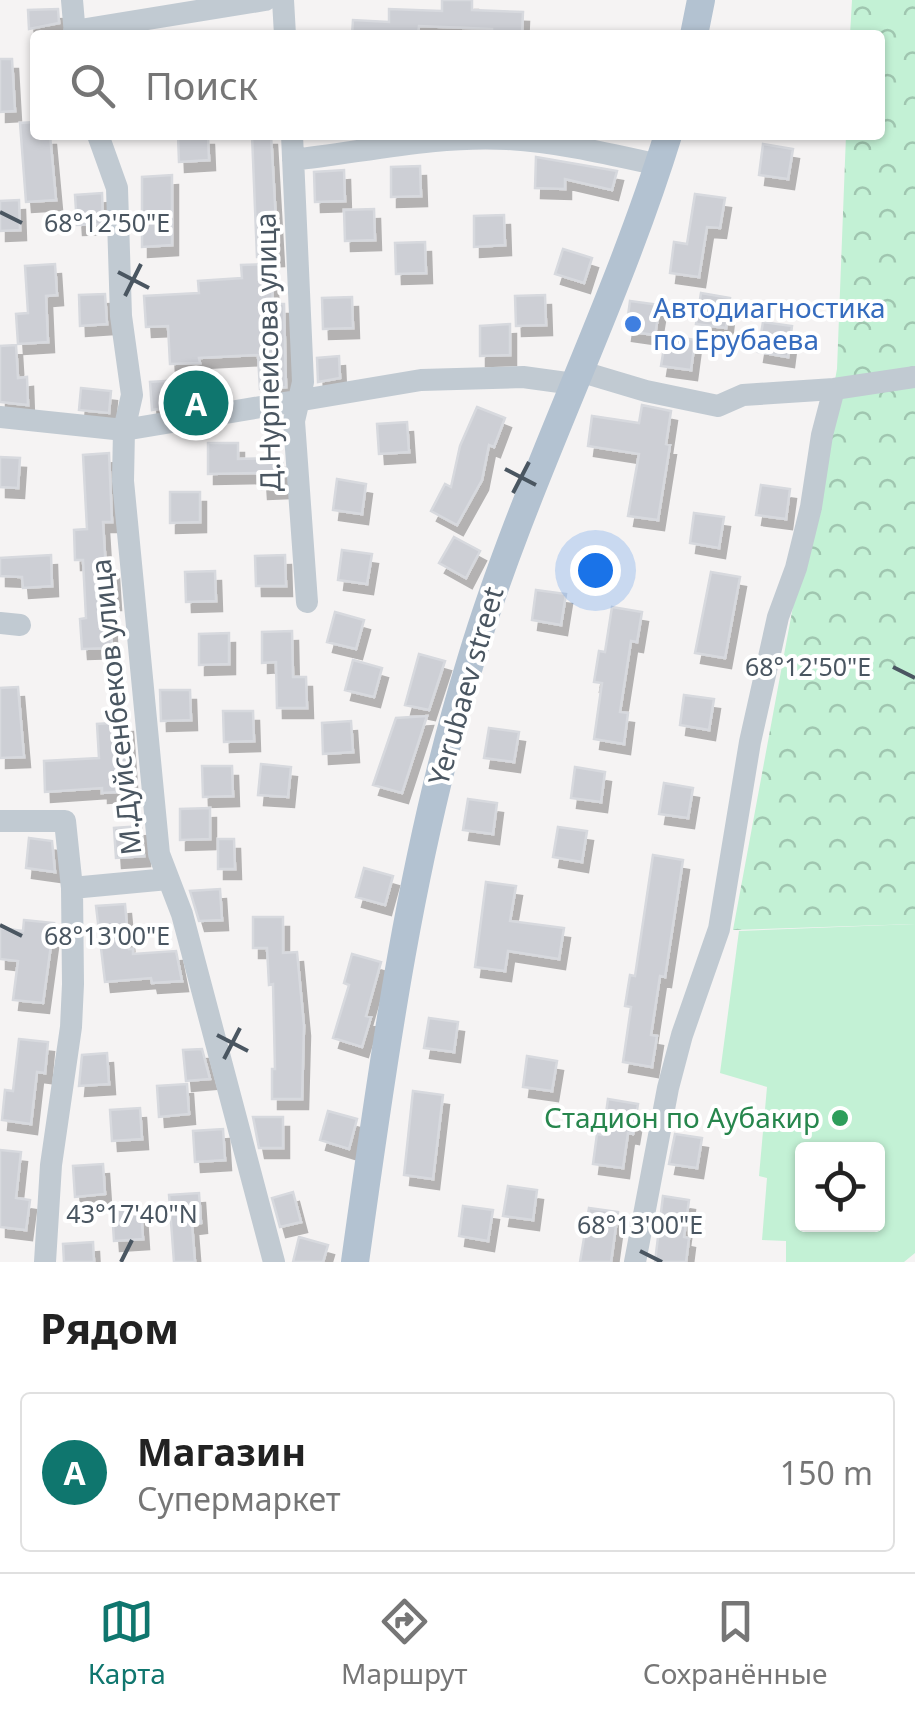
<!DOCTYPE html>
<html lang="ru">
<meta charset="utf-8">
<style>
body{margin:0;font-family:"Noto Sans",sans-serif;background:#f6f6f6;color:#222}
.controls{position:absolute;right:30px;bottom:30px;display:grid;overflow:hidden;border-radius:10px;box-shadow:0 2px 8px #0004}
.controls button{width:90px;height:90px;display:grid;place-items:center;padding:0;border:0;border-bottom:2px solid #e0e0e0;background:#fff;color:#222;font:50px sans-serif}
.you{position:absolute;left:595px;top:570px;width:35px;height:35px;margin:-25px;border:8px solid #fff;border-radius:50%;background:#1a73e8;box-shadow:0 0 0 15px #1a73e833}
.badge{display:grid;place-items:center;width:65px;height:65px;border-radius:50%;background:#0f766e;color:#fff;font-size:32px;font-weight:700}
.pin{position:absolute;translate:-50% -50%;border:5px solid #fff;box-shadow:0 2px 10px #0006}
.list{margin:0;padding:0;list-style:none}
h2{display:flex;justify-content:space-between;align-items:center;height:130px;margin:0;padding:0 40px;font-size:42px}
h2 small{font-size:32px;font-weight:400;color:#767676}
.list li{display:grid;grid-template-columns:65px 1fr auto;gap:30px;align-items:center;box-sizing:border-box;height:160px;margin:0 20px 20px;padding:0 20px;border:2px solid #e0e0e0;border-radius:10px}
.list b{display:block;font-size:38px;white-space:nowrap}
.list p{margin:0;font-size:32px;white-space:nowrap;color:#767676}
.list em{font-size:32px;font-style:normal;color:#767676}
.icon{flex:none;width:55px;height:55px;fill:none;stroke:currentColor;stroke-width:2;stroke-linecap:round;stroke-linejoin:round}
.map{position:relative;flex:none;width:915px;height:1262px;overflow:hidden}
.search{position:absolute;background:#fff;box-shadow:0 2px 8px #0004;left:30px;right:30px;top:30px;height:110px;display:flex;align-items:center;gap:25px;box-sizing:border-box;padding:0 35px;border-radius:10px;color:#767676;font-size:38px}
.sheet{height:310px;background:#fff}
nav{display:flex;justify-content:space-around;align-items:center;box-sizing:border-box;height:140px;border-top:2px solid #e0e0e0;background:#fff;font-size:28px;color:#767676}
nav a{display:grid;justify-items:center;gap:5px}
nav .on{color:#0f766e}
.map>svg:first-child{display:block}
.forest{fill:url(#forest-crowns)}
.pitch{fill:#c3f1d5;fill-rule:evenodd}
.building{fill:#cdcfd5;stroke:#d7d9de;stroke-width:2.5;filter:url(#shadow)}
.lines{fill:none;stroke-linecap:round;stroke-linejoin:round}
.minor{stroke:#c1cad2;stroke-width:22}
.major{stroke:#b3c2d1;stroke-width:28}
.ticks{fill:none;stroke:#4a5661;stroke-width:4}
.shop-dot{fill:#3f7fe0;stroke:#fff;stroke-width:4}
.leisure-dot{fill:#2e9e5b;stroke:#fff;stroke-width:4}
.labels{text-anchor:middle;stroke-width:8;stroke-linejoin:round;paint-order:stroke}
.shop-label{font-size:28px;fill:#366cbe;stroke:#fff;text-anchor:start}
.street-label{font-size:28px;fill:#4a5661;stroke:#fff}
.leisure-label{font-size:28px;fill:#27864d;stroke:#fff;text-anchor:end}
.ticks-label{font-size:25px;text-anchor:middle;fill:#4a5661;stroke:#fff;stroke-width:8;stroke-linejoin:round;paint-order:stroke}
</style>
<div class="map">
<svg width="915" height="1262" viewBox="0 0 915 1262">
<defs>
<pattern id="forest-crowns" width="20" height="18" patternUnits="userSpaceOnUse" patternTransform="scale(2.5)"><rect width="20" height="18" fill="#c3f1d5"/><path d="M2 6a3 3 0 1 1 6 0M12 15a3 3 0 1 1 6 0" fill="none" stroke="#a0c6b0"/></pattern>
<filter id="shadow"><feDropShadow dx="6" dy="10" stdDeviation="0" flood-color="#0004"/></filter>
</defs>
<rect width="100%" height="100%" fill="#f5f3f3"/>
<path class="forest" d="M852,0H915V924L733,930L837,369L846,135H880V35H850Z"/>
<path class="pitch" d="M915,924V1253L904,1262H786V1241L762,1240L767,1178L759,1176L767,1087L720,1073L739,931ZM802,1150H878V1224H802Z"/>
<path class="building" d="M442,0H472V10L523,12L522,35H492V29L419,26L418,35H352L353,20L389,22V9L442,11Z
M58,9L59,23L29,29L28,10Z
M0,59H12L15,111L0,112Z
M35,122V135H50L56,200L26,202L20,123Z
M178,135H208L209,160L179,162Z
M252,135H271L278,256L257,257Z
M763,144L793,149L788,179L759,175Z
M536,157L617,171L612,190L565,179V189L535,188Z
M420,166L421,196L391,197V167Z
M344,170L345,201L315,202L314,172Z
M172,175V245L142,247V177Z
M102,193L103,224L77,225L75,195Z
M695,194L725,198L720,228L707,227L699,277L670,273L674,242L687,244Z
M19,200L20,230L0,231V201Z
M374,209L375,240L345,241L344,210Z
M504,215L505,245L474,247V216Z
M425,242L426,273L396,274L395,243Z
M563,249L592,258L584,283L555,274Z
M55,264L57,295L46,296L48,342L18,344L16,314L28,313L25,266Z
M271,264L273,304H284L286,387L260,389L258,355L199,358L200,363L170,364L168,326L146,327L144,296L199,293L198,281L242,278L241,265Z
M701,293L730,298L726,328L696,324Z
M105,294L107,324L80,326L79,295Z
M545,295L546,325L516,326L515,296Z
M352,297L353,328L323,329L322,298Z
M630,301L660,305L655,335L626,331Z
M763,322L792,326L788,357L758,352Z
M510,324V355L480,356V326Z
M666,335L695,340L691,370L661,366Z
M16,345L18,378L27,377L28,405L0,402V346Z
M339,356L340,378L318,382L317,358Z
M180,380L181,405L152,410L150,382Z
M81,388L111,391L109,413L79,410Z
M642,405L671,411L666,444L670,445L658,520L628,516L639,454L588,446L592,416L639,423Z
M477,407L505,418L494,447L489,445L482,480L457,525L431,511L445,484L451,487L460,446Z
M407,422L409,452L379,454L377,424Z
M208,443H238V459L282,458L284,488L262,489L261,473L208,474Z
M109,453L112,522H103L106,570L113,569L115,600H109L112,648L82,649L80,619L86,618L83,560H75L74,530L87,529L83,455Z
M0,457L20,458L18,488L0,487Z
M337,479L366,484L362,514L333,510Z
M761,485L790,489L786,519L756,515Z
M170,492H200V522L170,523Z
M694,513L724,517L719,548L690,543Z
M454,537L480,551L466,578L439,563Z
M342,550L372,554L367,584L338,580Z
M51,555L52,586L23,588L22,577L0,576V558Z
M285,555L286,586H256L255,556Z
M215,571L216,601L186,602L185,572Z
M711,572L740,577L725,658L695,653Z
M536,590L566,594L561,625L532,620Z
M612,607L642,612L637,642L631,641L620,712L628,713L624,744L594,739L602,683L594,682L599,651L605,652Z
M335,612L364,620L356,649L327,642Z
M292,631L293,677H306L307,708H277L276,662L262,663V632Z
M229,633V664L199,665V634Z
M419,654L445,661L429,710L405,705Z
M353,660L382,668L374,697L345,690Z
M18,687L24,757L0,758V688Z
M160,690H190L191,720L161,721Z
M684,695L714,699L709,730L680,725Z
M223,711H253L254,741L224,742Z
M427,716L402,793L373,785L396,718Z
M351,721L353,752L323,754L322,723Z
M127,722L132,791L102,793V788L45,792L44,761L99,758L97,724Z
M489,728L519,732L514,762L484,758Z
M261,764L291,767L288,797L258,795Z
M202,766H232L233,796L203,797Z
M575,767L605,772L601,802L571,798Z
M664,783L693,788L688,818L659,814Z
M468,799L497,803L493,834L463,830Z
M210,808V839L180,840V809Z
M141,826L144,856L116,858L114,828Z
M558,827L587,831L582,862L553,857Z
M29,838L52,841L55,872L26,868Z
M218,839H234L235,869H218Z
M653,855L683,860L665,977L660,976L651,1035L657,1036L652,1067L623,1062L631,1007L625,1006L630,975L635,976Z
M364,868L393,876L385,905L356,897Z
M486,882L516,886L510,921L564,928L559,959L508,951L505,971L475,967Z
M220,889L222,920L199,921L190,891Z
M125,904L129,949H133V954L176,951L182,981L152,983L151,978L105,982L96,906Z
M253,917H283V953L297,952L304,1026L302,1099H272V1069H275L273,984L269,985L267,948H253Z
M24,920L54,923L43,1003L13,1000L18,961L0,959V928L23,931Z
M352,954L381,962L366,1016L371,1017L362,1047L333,1038L349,985L344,983Z
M429,1018L458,1022L454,1052L424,1048Z
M19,1039L48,1042L45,1073L37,1072L31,1124L2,1120L5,1090L13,1091Z
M202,1049L210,1079L186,1081L183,1050Z
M107,1053L109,1084L79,1086L82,1055Z
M527,1056L557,1061L552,1091L523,1087Z
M187,1084L189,1114L159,1117L157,1086Z
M413,1091L443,1095L433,1179L404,1175Z
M608,1099L638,1104L633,1134L628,1133L623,1168L593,1164L597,1134L603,1135Z
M140,1108L142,1139L112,1141L110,1110Z
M328,1111L357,1119L349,1149L320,1140Z
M253,1117H283V1148H259Z
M223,1129L225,1160L195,1162L193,1131Z
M675,1134L702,1138L697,1168L669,1164Z
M0,1150L21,1152L16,1198L30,1200L26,1230L0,1227Z
M103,1164L105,1194L75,1197L73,1166Z
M508,1186L537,1190L533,1220L503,1216Z
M293,1192L301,1222L280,1227L272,1198Z
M199,1193L201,1223L192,1224L195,1262H174L169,1195Z
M663,1196L689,1200L684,1237L689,1238L686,1262H655Z
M463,1206L493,1210L488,1241L459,1236Z
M141,1208L143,1239L114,1241L112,1210Z
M589,1208L618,1212L611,1262H580Z
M299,1237L328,1245L323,1262H293Z
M93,1242L94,1262H64L63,1244Z"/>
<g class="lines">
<path class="minor" d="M72,0L75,35
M283,0L285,35
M74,31L265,0
M98,135L117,188L121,316L132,395L124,430L123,481L159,854L182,914L274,1262
M292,135L303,382L294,421L307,602
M293,160C364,152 436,135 507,139C559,142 609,154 659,165
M579,371L646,391L718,406L743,395L834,389L915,377
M0,417L124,430L421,380L523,377L574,384
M0,623L20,625
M0,821H65L72,888L73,984L71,1027L51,1165L45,1262
M72,888L168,879
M635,1262L668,1088L682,1035L719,929L750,742L778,617L796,568L811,507L822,435L834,389"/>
<path class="major" d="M694,35L701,0
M355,1262C383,1060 411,855 471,660C525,481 613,313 668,135"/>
</g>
<path class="ticks" d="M0,212L22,223M118,272L149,288M125,296L141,264M505,469L536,485M513,493L529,462M893,667L915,678M0,925L22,936M217,1035L248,1051M224,1059L240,1028M640,1251L662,1262M121,1262L132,1240"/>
<circle class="shop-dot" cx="633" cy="324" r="10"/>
<circle class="leisure-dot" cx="840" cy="1118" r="10"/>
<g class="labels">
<g class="shop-label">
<text x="653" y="318">Автодиагностика<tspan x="653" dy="32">по Ерубаева</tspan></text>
</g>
<g class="street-label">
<text transform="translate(268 352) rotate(-91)" y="10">Д.Нурпеисова улица</text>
<text transform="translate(466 686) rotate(-74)" y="10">Yerubaev street</text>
<text transform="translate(116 707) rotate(-96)" y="10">М.Дуйсенбеков улица</text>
</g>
<g class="leisure-label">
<text x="820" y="1128">Стадион по Аубакир</text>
</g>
</g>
<g class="ticks-label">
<text x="107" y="232">68°12'50"E</text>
<text x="808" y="676">68°12'50"E</text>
<text x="107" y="945">68°13'00"E</text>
<text x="132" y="1223">43°17'40"N</text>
<text x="640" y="1234">68°13'00"E</text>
</g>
</svg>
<div class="controls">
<button><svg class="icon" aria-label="locate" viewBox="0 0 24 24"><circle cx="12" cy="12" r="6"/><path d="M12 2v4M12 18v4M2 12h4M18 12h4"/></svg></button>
</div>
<div class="you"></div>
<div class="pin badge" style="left:196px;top:403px">A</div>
<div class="search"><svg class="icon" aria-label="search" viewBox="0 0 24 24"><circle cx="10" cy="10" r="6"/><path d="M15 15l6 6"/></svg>Поиск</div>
</div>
<section class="sheet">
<h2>Рядом<small></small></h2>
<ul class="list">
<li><span class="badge">A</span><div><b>Магазин</b><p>Супермаркет</p></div><em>150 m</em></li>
</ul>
</section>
<nav>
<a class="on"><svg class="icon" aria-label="map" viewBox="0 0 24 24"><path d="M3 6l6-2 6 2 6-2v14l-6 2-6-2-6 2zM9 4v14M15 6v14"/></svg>Карта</a>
<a><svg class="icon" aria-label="directions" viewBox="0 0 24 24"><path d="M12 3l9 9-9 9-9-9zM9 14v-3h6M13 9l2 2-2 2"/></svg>Маршрут</a>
<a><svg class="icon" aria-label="saved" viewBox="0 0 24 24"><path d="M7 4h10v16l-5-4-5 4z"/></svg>Сохранённые</a>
</nav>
